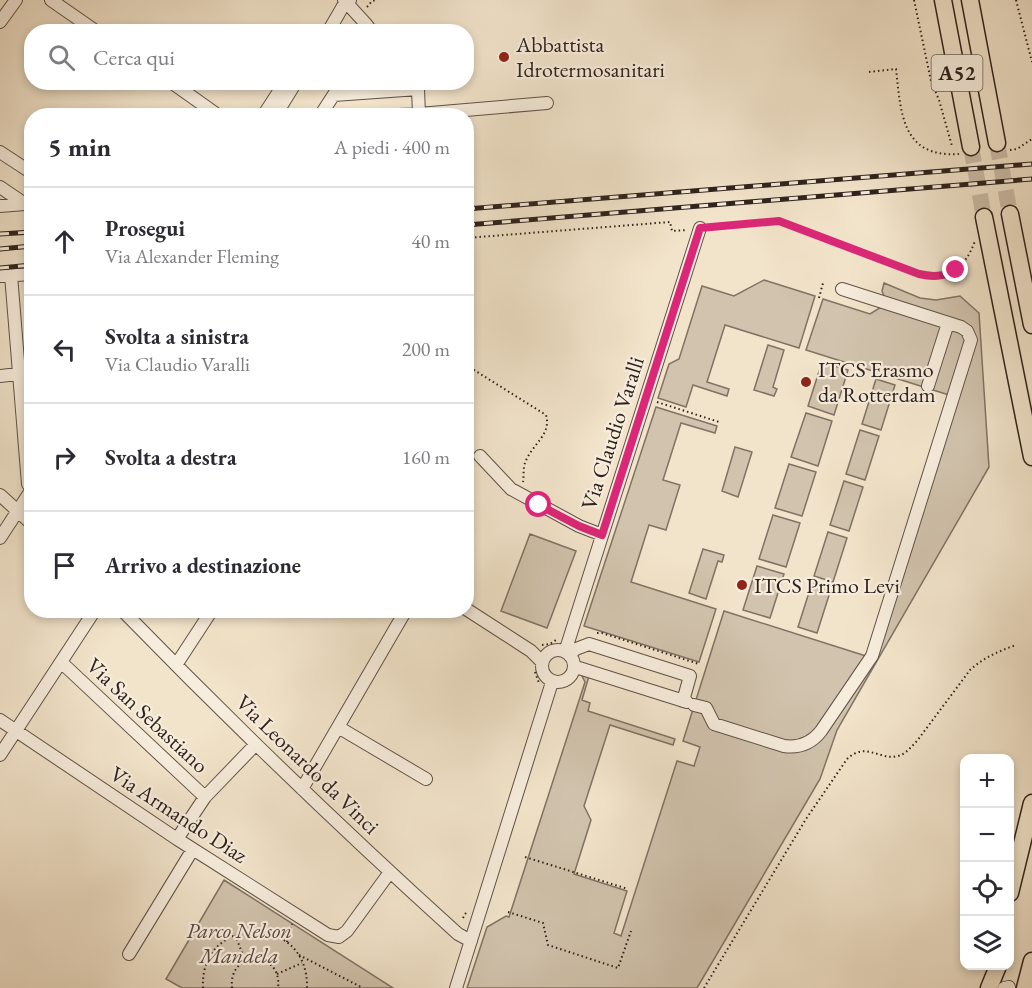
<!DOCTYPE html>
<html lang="it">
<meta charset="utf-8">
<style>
body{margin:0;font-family:"EB Garamond",serif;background:#f7f7f7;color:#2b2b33}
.controls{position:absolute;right:18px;bottom:18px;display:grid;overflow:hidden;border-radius:12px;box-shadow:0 3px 9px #0003}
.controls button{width:54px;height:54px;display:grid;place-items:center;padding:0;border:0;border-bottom:2px solid #e1e1e2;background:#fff;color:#2b2b33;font:30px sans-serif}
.stop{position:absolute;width:18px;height:18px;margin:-14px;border:4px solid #db2777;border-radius:50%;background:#fff}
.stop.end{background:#db2777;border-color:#fff;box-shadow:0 2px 6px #0008}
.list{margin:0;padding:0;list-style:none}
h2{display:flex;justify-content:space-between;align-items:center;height:78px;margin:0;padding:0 24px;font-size:26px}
h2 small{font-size:20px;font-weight:400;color:#7c7c81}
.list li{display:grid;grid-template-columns:39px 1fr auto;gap:18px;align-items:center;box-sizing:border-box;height:108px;padding:0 24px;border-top:2px solid #e1e1e2}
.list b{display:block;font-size:22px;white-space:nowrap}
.list p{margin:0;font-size:20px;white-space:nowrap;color:#7c7c81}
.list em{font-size:20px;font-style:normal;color:#7c7c81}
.icon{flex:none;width:33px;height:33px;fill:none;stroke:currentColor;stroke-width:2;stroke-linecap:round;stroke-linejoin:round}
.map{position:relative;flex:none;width:1032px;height:988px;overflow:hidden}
.search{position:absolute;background:#fff;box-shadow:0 3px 9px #0003;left:24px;top:24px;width:450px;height:66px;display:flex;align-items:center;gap:15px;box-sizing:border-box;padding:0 21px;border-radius:24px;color:#7c7c81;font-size:22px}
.panel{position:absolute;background:#fff;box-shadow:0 3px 9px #0003;left:24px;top:108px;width:450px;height:510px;border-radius:24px}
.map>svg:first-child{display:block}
.green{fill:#d1c3ad;stroke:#807265;stroke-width:1.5}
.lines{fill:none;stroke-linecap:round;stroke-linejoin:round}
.highway-tunnel{stroke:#cbbda8;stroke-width:16;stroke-dasharray:16 8;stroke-linecap:butt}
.minor-casing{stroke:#5f5248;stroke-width:14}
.highway-casing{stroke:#2e221d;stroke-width:19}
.path{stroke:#2e221d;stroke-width:2;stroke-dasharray:1.5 3;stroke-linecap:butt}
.minor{stroke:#f7eddd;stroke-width:12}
.highway{stroke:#f2e4cb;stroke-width:16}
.rail-casing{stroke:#2e221d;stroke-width:5}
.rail{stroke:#f7eddd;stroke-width:3;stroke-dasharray:9;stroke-linecap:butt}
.route{stroke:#db2777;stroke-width:8}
.poi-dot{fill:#8f2418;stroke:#f7eddd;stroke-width:2}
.labels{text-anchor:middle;stroke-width:4.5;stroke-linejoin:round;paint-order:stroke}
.shield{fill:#f7eddd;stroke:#6a5f57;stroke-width:1.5}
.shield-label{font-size:21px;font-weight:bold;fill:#2e221d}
.poi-label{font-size:22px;fill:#2e221d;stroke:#f7eddd;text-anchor:start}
.street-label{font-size:22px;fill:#2e221d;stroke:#f7eddd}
.park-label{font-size:22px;font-style:italic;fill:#574a41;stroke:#f7eddd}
</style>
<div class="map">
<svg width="1032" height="988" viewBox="0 0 1032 988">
<rect width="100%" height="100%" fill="#f2e4cb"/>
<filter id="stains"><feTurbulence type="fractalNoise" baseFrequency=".00333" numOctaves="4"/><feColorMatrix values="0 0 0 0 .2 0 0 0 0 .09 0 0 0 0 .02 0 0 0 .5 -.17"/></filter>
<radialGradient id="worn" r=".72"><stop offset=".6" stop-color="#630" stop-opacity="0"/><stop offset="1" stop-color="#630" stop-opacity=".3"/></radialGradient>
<path class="green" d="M764,280L815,296L799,348L725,325L707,382L729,389L727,396L693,385L686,407L658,398L669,364L679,359L702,286L734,296Z
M884,283L920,298L936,300L960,296L979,313L989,467L837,730L820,779L697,988H467L487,927L506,916L509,917L585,682L582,676L583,674L589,676L582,700L590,703L588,711L675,739L673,745L610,725L584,806L591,820L574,874L627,891L614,933L621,936L677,761L694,766L700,747L683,741L724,611L866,656L949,395L806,350L823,299L870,314L883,306L885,299L882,291Z
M768,345L784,350L773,387L777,389L774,396L754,390Z
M822,362L848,370L834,415L808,406Z
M876,379L895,385L881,430L862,424Z
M656,407L717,426L715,433L681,423L663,480L680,485L666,530L649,525L631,582L716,609L699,662L584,626Z
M806,413L832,421L818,466L791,457Z
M860,430L879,436L865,480L846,474Z
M735,447L752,452L738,497L722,491Z
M789,464L816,472L802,516L775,508Z
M844,481L863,487L849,531L830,525Z
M773,515L800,523L786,567L759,559Z
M828,532L847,538L833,582L814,576Z
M530,534L576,551L547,628L501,611Z
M703,549L724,555L722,562L718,561L706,599L689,593Z
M757,566L784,574L770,618L743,610Z
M812,583L831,589L817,633L798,627Z
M224,880L393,988H182L166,979Z"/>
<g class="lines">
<path class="highway-tunnel" d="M997,143L1010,214
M971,147L984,217"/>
<defs>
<path id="minor" d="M51,0L97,32
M344,0L366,24L369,28L370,32
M0,22L16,0
M328,32L346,1L350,0
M171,82L219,116
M334,95L418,89L419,114L379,116
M263,116L285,82
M275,116L296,82
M320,116L342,82
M419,116V114L547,103
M0,152L32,173
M0,187L25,204L0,206
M11,275L28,484L32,488
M0,276L32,274
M0,376L18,374
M928,386L948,323
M480,456L511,489L579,526L602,535
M0,495L32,524
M0,538L32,489
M466,609L531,651L542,662
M122,610C231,722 343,830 458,934L471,941
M542 666a16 16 0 1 1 32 0a16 16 0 1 1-32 0Z
M565,652L700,228
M569,655L576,649L589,644L690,676L683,701
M61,662L205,797
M176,665L212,610
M574,668H579L687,702
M694,705L706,708L714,724L784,746C799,748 811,744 821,731L872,656L971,340L967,331L961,327L842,289
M0,720L177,839L328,935L339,937L347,931L390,872
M338,727L426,779
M0,755L95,610
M302,789L406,610
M177,839L205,797L256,744
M129,954L193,849
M456,988L552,682
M1004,988L1009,987"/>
<path id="highway" d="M943,0L971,147
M970,0L997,143
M1010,214L1032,325
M984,217L1032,457
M1010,893L1032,803
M989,988L998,966
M1025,988L1032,961"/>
</defs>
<use href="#minor" class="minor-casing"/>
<use href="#highway" class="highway-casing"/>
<path class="path" d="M914,0L931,81L939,100L952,146
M1016,0L1032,62
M367,7L372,1L376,0
M345,32L352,25
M869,72L896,69C901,112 901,158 959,154
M1010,150L1017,149L1032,139
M711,227L779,221L919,274C949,280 964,270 975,241
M466,238L670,222L672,231L687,230
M819,298L823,283
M466,365L546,415C552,435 531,445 525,463C523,468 524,476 523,482
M657,402L719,422
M597,633H602L699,664
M542,645L550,644L556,640
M535,672L539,683
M525,857L628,889
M508,912L543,923L548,945L618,968L631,931
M463,918L465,914L468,911
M235,935L245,960
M287,942L292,924
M299,955L363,988
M277,974L302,963
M203,988C199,914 309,912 307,988
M232,988C228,949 283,950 278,988
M704,988L806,819L847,759C866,741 880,761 898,756C906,754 911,747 917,741L970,670C983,658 999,651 1016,645"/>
<use href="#minor" class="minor"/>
<use href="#highway" class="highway"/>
<defs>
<path id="rail" d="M466,209L1032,164
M466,225L1032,179
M0,234L32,232
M0,249L32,246
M0,268L32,265"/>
</defs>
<use href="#rail" class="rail-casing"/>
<use href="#rail" class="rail"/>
</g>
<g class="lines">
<path class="route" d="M539,505L579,526L602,535L700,228L779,221L919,274C932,277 943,277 956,270"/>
</g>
<g class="poi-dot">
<circle cx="504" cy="57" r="6"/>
<circle cx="806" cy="382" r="6"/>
<circle cx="742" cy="585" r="6"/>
</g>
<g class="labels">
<rect class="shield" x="931.5" y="55" width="51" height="36" rx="4.5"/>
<g class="shield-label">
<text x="957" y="80">A52</text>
</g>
<g class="poi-label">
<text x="516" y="52">Abbattista<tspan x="516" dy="25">Idrotermosanitari</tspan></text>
<text x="818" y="377">ITCS Erasmo<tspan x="818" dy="25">da Rotterdam</tspan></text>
<text x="754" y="593">ITCS Primo Levi</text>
</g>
<g class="street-label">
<text transform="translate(612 433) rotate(-72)" y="8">Via Claudio Varalli</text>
<text transform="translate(148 715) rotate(43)" y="8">Via San Sebastiano</text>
<text transform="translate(308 764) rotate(44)" y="8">Via Leonardo da Vinci</text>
<text transform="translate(179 814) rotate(33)" y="8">Via Armando Diaz</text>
</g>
<g class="park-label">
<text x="239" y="938">Parco Nelson<tspan x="239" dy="25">Mandela</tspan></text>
</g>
</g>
<rect width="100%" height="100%" filter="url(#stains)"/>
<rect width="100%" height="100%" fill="url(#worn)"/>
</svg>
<div class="controls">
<button>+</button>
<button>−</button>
<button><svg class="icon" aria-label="locate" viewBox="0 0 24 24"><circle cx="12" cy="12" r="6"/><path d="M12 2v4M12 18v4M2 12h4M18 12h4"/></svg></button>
<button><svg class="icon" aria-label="layers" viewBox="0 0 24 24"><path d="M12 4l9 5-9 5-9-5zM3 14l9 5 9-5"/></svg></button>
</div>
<div class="stop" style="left:539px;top:505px"></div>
<div class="stop end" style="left:956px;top:270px"></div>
<div class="search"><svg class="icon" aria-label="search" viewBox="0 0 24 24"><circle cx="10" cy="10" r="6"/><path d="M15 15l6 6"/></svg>Cerca qui</div>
<section class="panel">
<h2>5 min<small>A piedi · 400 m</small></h2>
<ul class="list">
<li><svg class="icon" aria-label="ahead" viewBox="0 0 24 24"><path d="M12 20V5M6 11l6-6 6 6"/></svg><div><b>Prosegui</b><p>Via Alexander Fleming</p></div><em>40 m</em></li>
<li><svg class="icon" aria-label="left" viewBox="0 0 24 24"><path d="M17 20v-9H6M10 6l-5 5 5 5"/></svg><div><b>Svolta a sinistra</b><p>Via Claudio Varalli</p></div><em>200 m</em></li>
<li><svg class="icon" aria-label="right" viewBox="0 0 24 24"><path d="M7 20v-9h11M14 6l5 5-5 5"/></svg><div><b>Svolta a destra</b></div><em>160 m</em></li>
<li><svg class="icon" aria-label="arrive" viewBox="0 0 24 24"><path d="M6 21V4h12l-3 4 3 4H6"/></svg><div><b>Arrivo a destinazione</b></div></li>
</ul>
</section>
</div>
